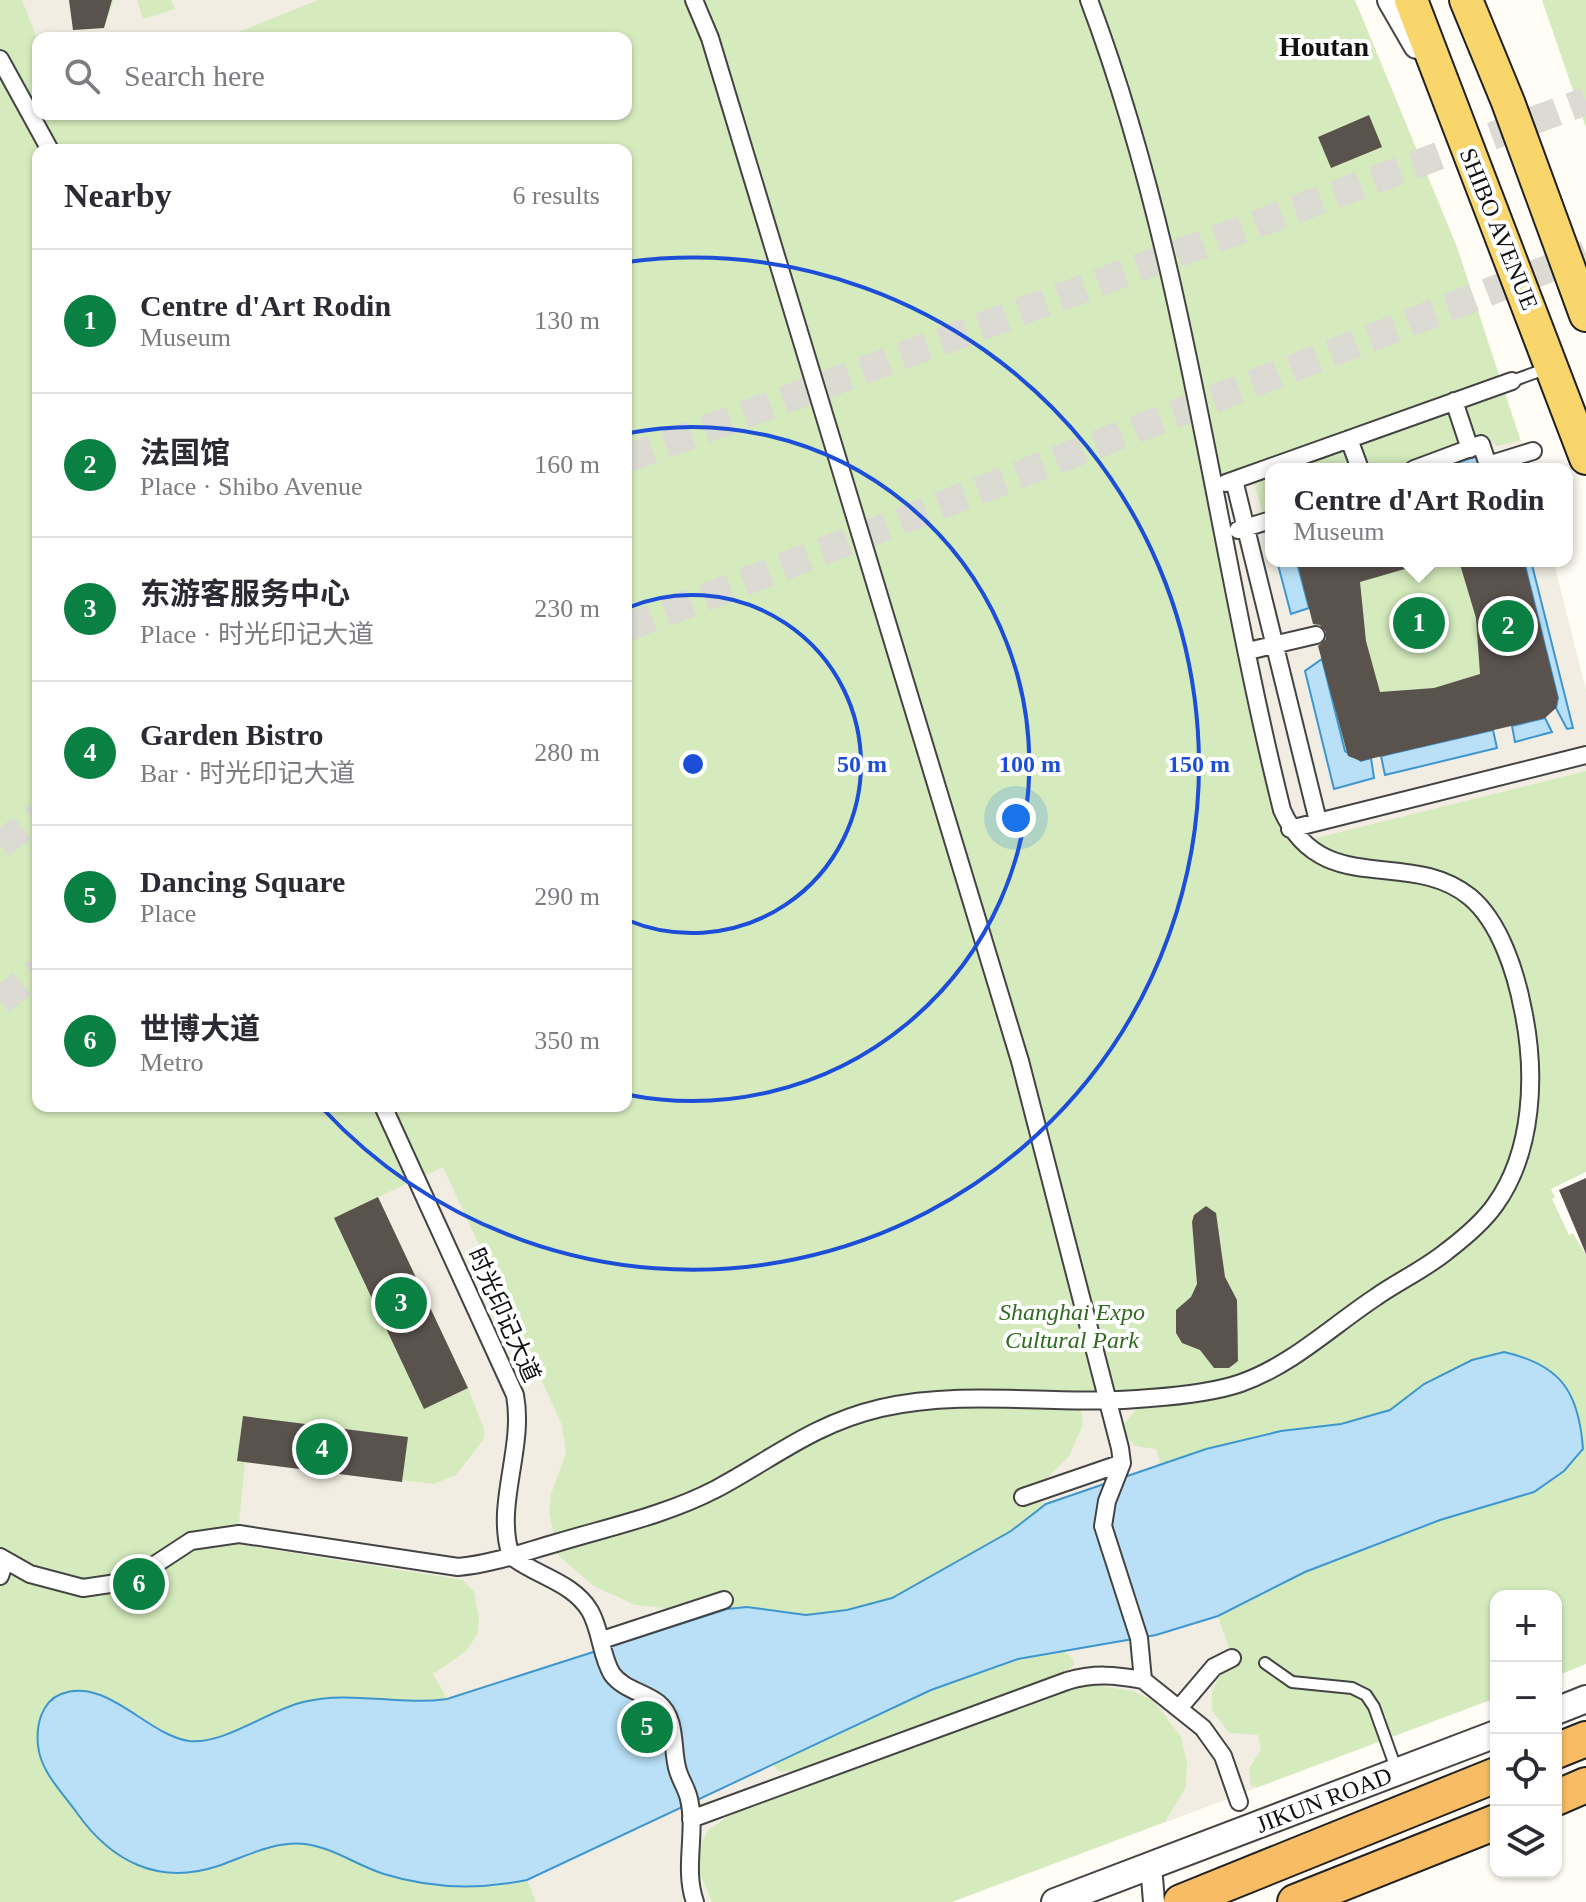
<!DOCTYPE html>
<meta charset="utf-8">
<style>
body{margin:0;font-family:"Times New Roman","Noto Sans SC",serif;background:#f2f2f3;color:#2b2b33}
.controls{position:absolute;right:24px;bottom:24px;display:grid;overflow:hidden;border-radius:16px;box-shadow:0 2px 6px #0004}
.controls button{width:72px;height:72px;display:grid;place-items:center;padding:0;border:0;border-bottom:2px solid #e1e1e2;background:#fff;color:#2b2b33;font:40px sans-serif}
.you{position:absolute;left:1016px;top:818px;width:28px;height:28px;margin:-20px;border:6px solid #fff;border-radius:50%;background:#1a73e8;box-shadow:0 0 0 12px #1a73e833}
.badge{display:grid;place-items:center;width:52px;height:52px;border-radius:50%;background:#0b8043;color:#fff;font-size:26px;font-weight:700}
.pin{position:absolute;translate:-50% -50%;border:4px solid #fff;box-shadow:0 2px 8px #0006}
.popup{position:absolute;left:1265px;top:463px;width:308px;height:104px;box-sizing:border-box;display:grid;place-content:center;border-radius:16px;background:#fff;filter:drop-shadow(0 2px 6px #0005);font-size:26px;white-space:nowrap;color:#7c7c81}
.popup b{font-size:30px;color:#2b2b33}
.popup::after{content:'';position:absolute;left:50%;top:100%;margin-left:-16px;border:16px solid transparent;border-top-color:#fff}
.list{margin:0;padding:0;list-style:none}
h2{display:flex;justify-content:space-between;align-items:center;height:104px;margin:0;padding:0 32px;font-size:34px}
h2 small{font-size:26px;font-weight:400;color:#7c7c81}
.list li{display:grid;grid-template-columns:52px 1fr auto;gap:24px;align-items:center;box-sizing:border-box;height:144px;padding:0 32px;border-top:2px solid #e1e1e2}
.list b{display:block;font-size:30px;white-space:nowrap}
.list p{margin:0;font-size:26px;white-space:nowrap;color:#7c7c81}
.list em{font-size:26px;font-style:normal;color:#7c7c81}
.icon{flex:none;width:44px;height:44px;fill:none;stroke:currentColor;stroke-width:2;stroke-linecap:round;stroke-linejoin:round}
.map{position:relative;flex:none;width:1586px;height:1902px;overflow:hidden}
.search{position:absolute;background:#fff;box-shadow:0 2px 6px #0004;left:32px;top:32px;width:600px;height:88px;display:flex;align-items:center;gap:20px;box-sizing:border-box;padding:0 28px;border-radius:16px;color:#7c7c81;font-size:30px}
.panel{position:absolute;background:#fff;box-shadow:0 2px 6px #0004;left:32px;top:144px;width:600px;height:968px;border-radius:16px}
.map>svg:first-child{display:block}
.green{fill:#d5ebbd;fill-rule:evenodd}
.plaza{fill:#f1ede2}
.water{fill:#b9e0f7;stroke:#3f96cf;stroke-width:2}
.building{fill:#5a524d}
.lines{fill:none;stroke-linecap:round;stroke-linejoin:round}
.secondary-tunnel{stroke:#dbdad3;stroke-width:28;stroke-dasharray:28 14;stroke-linecap:butt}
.service-casing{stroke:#444;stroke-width:14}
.pedestrian-casing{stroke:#444;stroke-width:20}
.minor-casing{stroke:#444;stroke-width:24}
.tertiary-casing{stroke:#444;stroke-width:30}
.primary-casing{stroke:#222;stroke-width:36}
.trunk-casing{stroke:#222;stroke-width:38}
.service{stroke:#fff;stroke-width:10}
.pedestrian{stroke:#fff;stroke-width:16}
.minor{stroke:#fff;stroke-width:20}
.tertiary{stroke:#fff;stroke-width:26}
.primary{stroke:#f9d66b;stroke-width:32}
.trunk{stroke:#f7bc64;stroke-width:34}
.ring{fill:none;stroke:#1d4ed8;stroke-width:4}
.labels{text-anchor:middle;stroke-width:8;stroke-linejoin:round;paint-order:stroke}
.street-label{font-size:24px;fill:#111;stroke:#fff}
.park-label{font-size:24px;font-style:italic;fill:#2f6b1f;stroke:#fff}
.quarter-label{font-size:28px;font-weight:bold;fill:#111;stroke:#fff}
.centre{fill:#1d4ed8;stroke:#fff;stroke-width:4}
.ring-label{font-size:24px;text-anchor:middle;font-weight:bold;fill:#1d4ed8;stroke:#fff;stroke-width:8;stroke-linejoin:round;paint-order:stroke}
</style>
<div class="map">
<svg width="1586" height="1902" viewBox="0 0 1586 1902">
<rect width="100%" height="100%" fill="#fffdf5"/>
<path class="green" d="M0,0H1355L1457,247L1530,469H1271V561H1553L1586,691V1172L1551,1189L1555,1197L1552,1199L1569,1235L1573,1233L1586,1255V1664L1556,1676V1596H1496V1698L952,1902H0ZM38,38H626V114H38ZM38,150H626V1106H38Z
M1542,0H1586V128Z"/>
<path class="plaza" d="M22,0H69L74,30L104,28L114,0H137L143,19L175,9L171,0H318L224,38L38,41Z
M1481,435L1497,446L1522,440L1530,469H1481L1476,456L1440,469H1390Z
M1250,466L1263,516L1271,513V561H1277L1290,613L1309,608L1322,659L1334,789L1374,778L1371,758L1381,756L1384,775L1497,747L1493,730L1512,726L1515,742L1551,733L1545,718L1556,708L1567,729L1572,728L1531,561H1553L1586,691V771L1308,840L1286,805L1220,477Z
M443,1167L562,1425L566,1453L551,1494L549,1512L558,1555L594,1586L635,1605L673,1609L721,1594L727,1609L718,1615L768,1760L780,1772L790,1771L797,1789L740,1809L708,1830L700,1846L698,1869L712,1902H536L527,1880L544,1870L433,1674L466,1651L477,1635L479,1620L474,1592L463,1580L237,1544L245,1462L434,1484L456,1475L483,1440L485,1432L468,1388L378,1197Z
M1138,1407L1124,1424V1433L1135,1446L1156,1449L1160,1462L1157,1466L1208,1616H1218L1235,1666L1219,1676L1212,1692V1710L1229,1733L1258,1735L1261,1750L1249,1768L1251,1786L1259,1787L1165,1822L1186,1787L1187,1762L1181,1737L1154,1701L1133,1691L1089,1684L1064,1674L1074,1665L1073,1659L1065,1652L1056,1503L1024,1502L1069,1456L1083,1425L1081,1410Z"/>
<path class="water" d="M1477,456L1481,469H1440Z
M1277,561L1297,563L1309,608L1291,614Z
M1524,561H1531L1573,728L1567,729L1556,708L1558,698Z
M1322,659L1345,751L1361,761L1371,758L1374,778L1334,789L1305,671Z
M1545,718L1552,732L1515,742L1512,726Z
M1493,730L1497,748L1385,775L1381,756Z
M1504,1352C1561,1365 1579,1392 1583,1449L1564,1471L1534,1492L1440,1520L1305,1572L1218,1616L1156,1635L1018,1659L931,1690L527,1880C478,1890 432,1889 384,1874C356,1865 334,1848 305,1844C273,1841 247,1856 218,1866C158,1886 111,1861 77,1813C62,1792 40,1771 38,1745C36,1726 41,1702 61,1694C106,1676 147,1735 189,1741C224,1745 269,1710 303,1702C351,1690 398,1706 447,1699L727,1609L747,1607L806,1615L847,1610L892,1598L1011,1531L1046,1504L1206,1449L1281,1431L1341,1424L1390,1410L1424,1384L1472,1360Z"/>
<path class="building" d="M69,0H112L104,28L73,30Z
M1369,115L1382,147L1331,168L1318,137Z
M1297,561H1414L1415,566L1360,582L1366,641L1380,692L1434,688L1480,674L1476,618L1459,561H1524L1558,698L1556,708L1545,718L1361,761L1348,756L1318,646L1326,639V632L1320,625L1313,624Z
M1586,1178V1254L1559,1190Z
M378,1197L468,1388L424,1409L334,1218Z
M1206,1206L1216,1213L1225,1277L1237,1300L1238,1361L1229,1368H1214L1200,1350L1182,1343L1176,1333V1310L1191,1297L1197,1284L1192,1222L1194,1215Z
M243,1416L408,1437L402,1482L237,1461Z"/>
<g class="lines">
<path class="secondary-tunnel" d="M626,459L1586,101
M626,628L1586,254
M0,845L38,816
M0,1001L38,971"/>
<defs>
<path id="service" d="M1512,381L1548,368
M1265,1663L1292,1682L1352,1688L1366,1695L1374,1707L1397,1771"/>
<path id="pedestrian" d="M694,0L710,38L1020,1061L1120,1448L1122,1463L1107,1501L1103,1526L1139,1638L1143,1680L1203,1728L1223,1756L1239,1802
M0,59L50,150
M1454,401L1470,449
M1349,439L1360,469
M1414,469L1481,444L1488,465L1533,451
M1234,480L1318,821
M1226,483L1512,381
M1238,530L1271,520
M1248,651L1316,635
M1290,829L1586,755
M383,1106L515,1395C525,1449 494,1505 511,1556C536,1576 573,1582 590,1611C601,1630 601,1656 612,1674C623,1689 643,1692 658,1703C678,1719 671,1750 678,1771C681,1781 687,1789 689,1799C697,1833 683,1868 695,1902
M1023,1497L1122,1463
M0,1557L30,1574L83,1588L130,1581L191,1541L239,1534L458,1567C492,1564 524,1552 556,1543C609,1527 666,1515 716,1489C774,1458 813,1424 881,1408C970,1388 1061,1407 1150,1398C1178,1396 1215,1392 1241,1383C1292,1365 1332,1326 1376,1297C1399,1281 1425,1269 1447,1251C1464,1238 1483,1222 1495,1205C1534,1151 1536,1072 1523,1010C1516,973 1500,922 1470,897C1409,847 1322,900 1282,810C1215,541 1187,260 1089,0
M0,1576L5,1561
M602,1640L724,1600
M1180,1707L1214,1667L1232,1658
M691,1819L1067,1681C1094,1673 1115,1675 1143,1680"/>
<path id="minor" d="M1151,1865L1154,1902"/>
<path id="tertiary" d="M1391,0L1417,45
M1556,1711L1586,1699
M1055,1902L1496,1734"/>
<path id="primary" d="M1411,0L1586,458
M1466,0L1508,102L1586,315"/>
<path id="trunk" d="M1556,1751L1586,1739
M1556,1798L1586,1785
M1181,1902L1496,1775
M1295,1902L1496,1822"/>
</defs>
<use href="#service" class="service-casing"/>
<use href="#pedestrian" class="pedestrian-casing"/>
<use href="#minor" class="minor-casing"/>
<use href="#tertiary" class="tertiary-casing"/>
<use href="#primary" class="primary-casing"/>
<use href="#trunk" class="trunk-casing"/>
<use href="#service" class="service"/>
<use href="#pedestrian" class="pedestrian"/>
<use href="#minor" class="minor"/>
<use href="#tertiary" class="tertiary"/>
<use href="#primary" class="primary"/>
<use href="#trunk" class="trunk"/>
</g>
<g class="ring">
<path d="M627 608A169 169 0 1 1 627 920"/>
<path d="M629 433A337 337 0 1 1 629 1095"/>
<path d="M627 262A506 506 0 1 1 323 1109"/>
</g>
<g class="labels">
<g class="street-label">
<text transform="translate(1499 229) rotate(68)" y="8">SHIBO AVENUE</text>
<text transform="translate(504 1315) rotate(66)" y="8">时光印记大道</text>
<text transform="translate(1324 1800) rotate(-21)" y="8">JIKUN ROAD</text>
</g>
<g class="park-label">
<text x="1072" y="1320">Shanghai Expo<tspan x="1072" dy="28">Cultural Park</tspan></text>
</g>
<g class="quarter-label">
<text x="1324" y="56">Houtan</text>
</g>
</g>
<circle cx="693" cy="764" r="12" class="centre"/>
<g class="ring-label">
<text x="862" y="772">50 m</text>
<text x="1030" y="772">100 m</text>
<text x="1199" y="772">150 m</text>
</g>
</svg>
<div class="controls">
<button>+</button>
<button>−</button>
<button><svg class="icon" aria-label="locate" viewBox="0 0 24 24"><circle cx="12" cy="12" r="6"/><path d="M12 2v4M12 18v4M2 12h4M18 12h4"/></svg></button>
<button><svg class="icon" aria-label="layers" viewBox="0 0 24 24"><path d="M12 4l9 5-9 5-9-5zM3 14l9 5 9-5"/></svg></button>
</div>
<div class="you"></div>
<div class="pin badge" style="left:1419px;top:623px">1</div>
<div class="popup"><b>Centre d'Art Rodin</b>Museum</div>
<div class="pin badge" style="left:1508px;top:626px">2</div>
<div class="pin badge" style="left:401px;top:1303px">3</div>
<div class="pin badge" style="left:322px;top:1449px">4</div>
<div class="pin badge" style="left:647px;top:1727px">5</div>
<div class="pin badge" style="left:139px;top:1584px">6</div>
<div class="search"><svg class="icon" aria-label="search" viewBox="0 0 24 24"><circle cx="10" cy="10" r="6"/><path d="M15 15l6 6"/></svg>Search here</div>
<section class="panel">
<h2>Nearby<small>6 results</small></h2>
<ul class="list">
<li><span class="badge">1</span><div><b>Centre d'Art Rodin</b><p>Museum</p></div><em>130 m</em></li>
<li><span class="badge">2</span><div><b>法国馆</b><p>Place · Shibo Avenue</p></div><em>160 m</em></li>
<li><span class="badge">3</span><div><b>东游客服务中心</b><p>Place · 时光印记大道</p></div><em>230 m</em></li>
<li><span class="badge">4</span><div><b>Garden Bistro</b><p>Bar · 时光印记大道</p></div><em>280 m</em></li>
<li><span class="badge">5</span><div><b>Dancing Square</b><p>Place</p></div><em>290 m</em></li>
<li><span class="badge">6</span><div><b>世博大道</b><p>Metro</p></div><em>350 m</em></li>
</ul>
</section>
</div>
